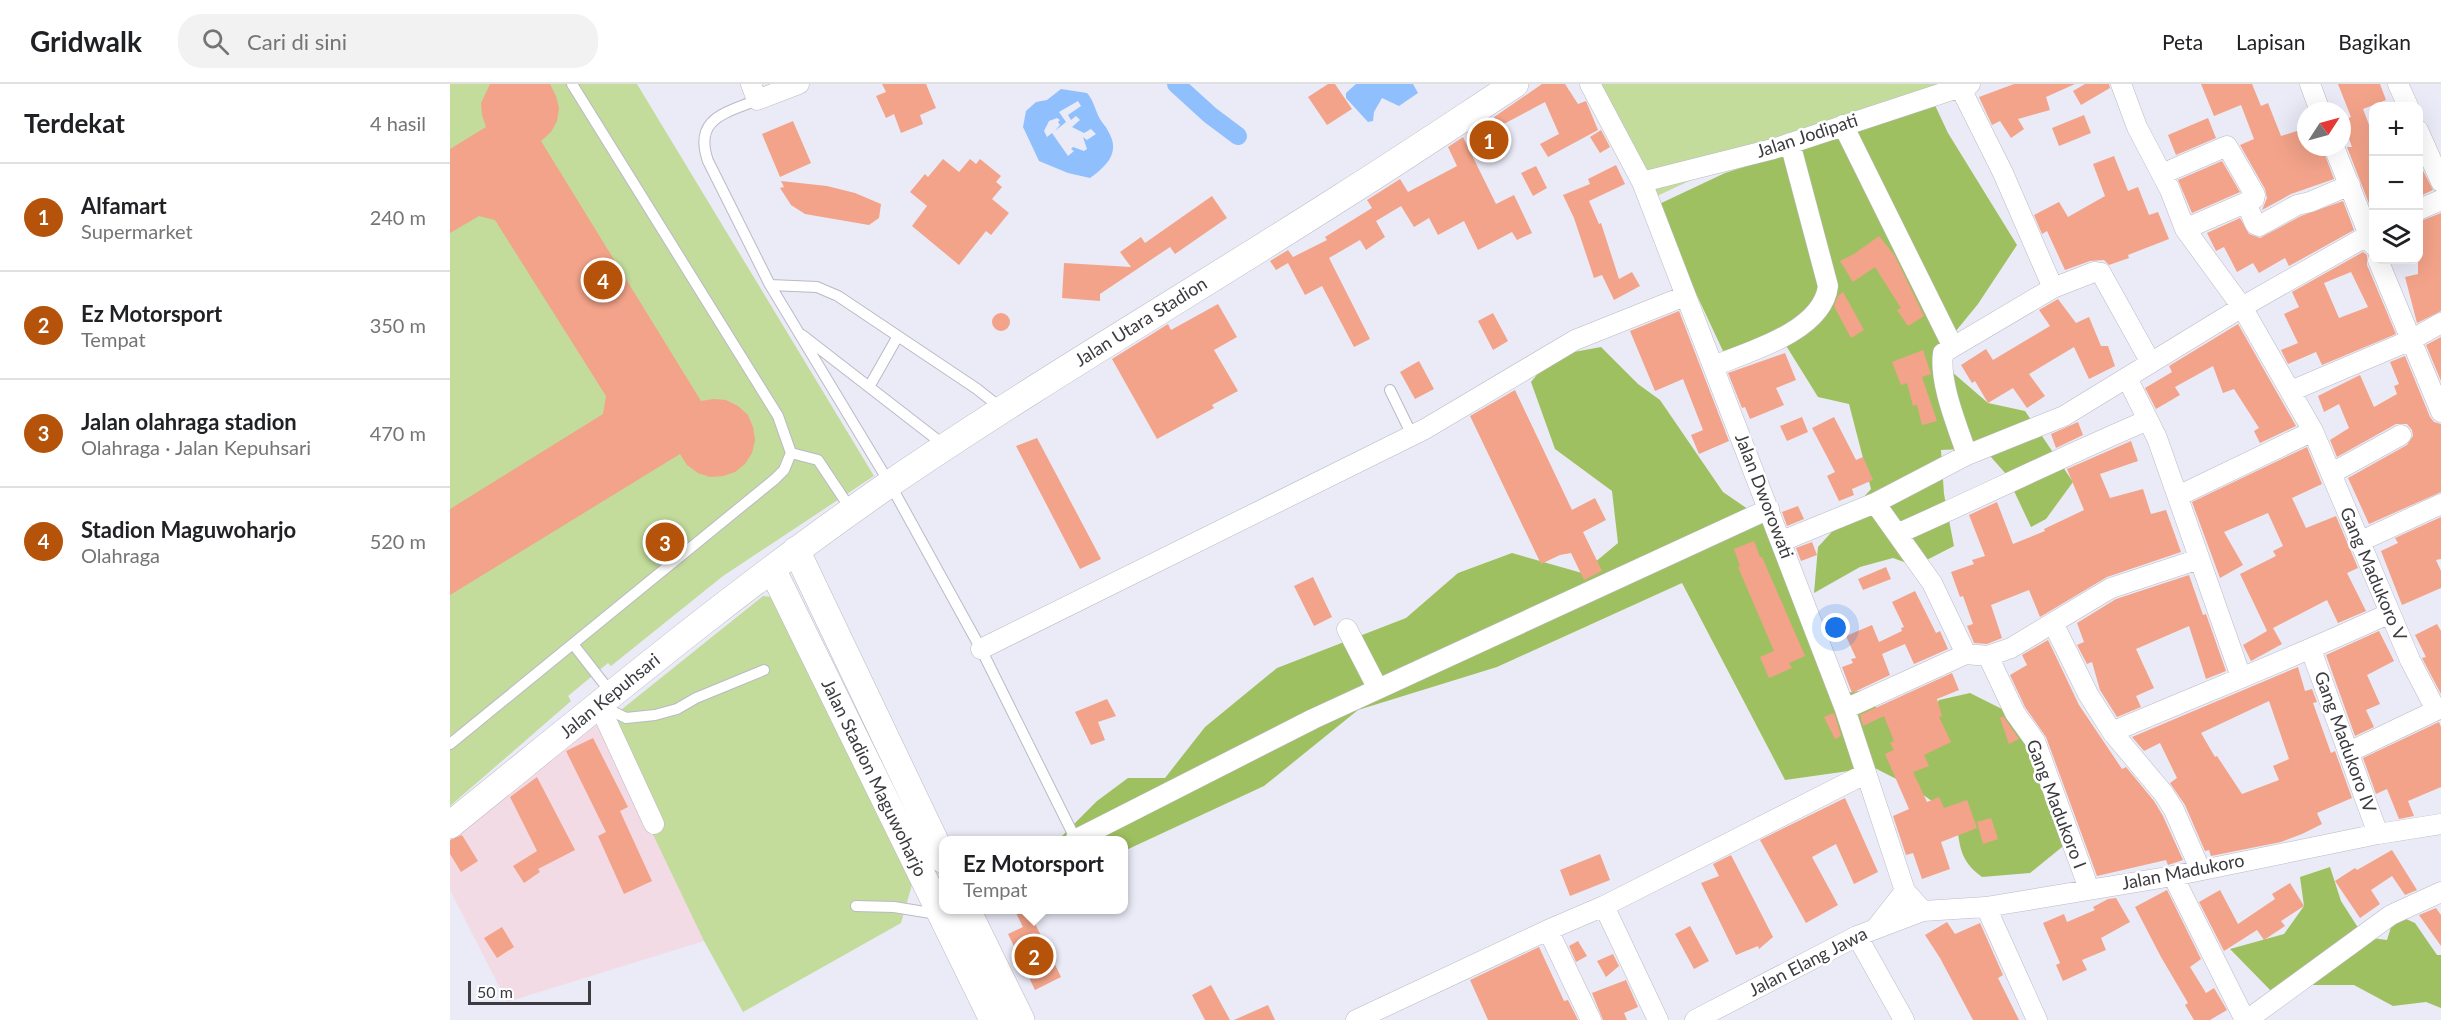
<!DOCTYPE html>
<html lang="id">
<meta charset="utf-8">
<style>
body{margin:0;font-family:Lato,sans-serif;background:#f2f2f2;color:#202124}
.controls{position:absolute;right:18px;top:18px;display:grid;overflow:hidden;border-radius:12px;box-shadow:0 6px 24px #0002}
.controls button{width:54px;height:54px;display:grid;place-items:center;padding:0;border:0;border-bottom:2px solid #e0e0e0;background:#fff;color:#202124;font:30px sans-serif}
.compass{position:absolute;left:1847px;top:18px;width:54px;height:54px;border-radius:50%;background:#fff;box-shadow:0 6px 24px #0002;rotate:54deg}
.scale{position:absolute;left:18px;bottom:15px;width:123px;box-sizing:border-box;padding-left:6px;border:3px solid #3b3b40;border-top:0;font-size:16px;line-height:21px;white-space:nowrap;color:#3b3b40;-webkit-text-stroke:4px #fff;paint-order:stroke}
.you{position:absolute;left:1386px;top:544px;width:21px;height:21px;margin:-15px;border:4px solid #fff;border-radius:50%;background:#1a73e8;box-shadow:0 0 0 9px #1a73e833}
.badge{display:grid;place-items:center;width:39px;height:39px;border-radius:50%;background:#b45309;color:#fff;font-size:20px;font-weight:700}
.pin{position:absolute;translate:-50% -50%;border:3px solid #fff;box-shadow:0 2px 6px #0006}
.popup{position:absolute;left:489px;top:752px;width:189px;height:78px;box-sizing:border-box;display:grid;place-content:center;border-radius:12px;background:#fff;filter:drop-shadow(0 2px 4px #0005);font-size:20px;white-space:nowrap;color:#757577}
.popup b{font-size:22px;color:#202124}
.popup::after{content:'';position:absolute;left:50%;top:100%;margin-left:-12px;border:12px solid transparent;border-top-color:#fff}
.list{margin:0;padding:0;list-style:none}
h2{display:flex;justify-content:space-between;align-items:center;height:78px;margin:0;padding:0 24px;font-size:26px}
h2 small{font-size:20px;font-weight:400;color:#757577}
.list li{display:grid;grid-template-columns:39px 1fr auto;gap:18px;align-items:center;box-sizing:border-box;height:108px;padding:0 24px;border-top:2px solid #e0e0e0}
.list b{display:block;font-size:22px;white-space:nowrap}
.list p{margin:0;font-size:20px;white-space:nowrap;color:#757577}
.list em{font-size:20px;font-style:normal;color:#757577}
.icon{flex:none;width:33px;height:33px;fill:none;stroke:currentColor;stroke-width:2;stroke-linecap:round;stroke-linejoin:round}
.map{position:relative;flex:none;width:1991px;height:936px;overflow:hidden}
header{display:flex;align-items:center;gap:36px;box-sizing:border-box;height:84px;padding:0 30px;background:#fff;border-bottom:2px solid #e0e0e0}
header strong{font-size:28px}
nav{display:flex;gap:33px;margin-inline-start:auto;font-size:21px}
.search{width:420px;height:54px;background:#f2f2f2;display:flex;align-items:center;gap:15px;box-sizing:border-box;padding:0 21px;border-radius:24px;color:#757577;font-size:22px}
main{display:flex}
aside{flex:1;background:#fff}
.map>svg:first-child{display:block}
.industrial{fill:#f3dbe5}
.green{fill:#c3db9b}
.forest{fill:#9fc061}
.water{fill:#8fbffd}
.pier{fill:#eaebf7}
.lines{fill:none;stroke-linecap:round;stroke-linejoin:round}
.canal{stroke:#8fbffd;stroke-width:18}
.building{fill:#f3a389;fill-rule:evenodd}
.lane-casing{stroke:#b9bac5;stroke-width:12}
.street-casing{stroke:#b9bac5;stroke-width:21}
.secondary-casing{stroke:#b9bac5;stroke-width:28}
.lane{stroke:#fff;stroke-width:10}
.street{stroke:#fff;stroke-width:20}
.secondary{stroke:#fff;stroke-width:27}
.labels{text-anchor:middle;stroke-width:5;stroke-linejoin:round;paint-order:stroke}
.street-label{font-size:18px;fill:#3b3b40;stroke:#fff}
</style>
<header>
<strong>Gridwalk</strong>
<div class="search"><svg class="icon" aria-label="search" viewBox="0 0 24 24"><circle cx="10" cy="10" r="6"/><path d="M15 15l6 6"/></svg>Cari di sini</div>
<nav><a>Peta</a><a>Lapisan</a><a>Bagikan</a></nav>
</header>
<main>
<aside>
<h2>Terdekat<small>4 hasil</small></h2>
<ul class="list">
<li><span class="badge">1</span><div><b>Alfamart</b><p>Supermarket</p></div><em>240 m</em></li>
<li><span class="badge">2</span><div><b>Ez Motorsport</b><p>Tempat</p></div><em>350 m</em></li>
<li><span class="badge">3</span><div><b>Jalan olahraga stadion</b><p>Olahraga · Jalan Kepuhsari</p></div><em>470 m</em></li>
<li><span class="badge">4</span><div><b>Stadion Maguwoharjo</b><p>Olahraga</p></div><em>520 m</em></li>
</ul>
</aside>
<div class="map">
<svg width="1991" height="936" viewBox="0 0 1991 936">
<rect width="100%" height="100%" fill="#eaebf7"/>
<path class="industrial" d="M149,621L254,857L57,918L0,806V741Z"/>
<path class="green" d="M0,0H187L424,392L273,492L161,582L158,579L118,612L121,617L0,722Z
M1146,0H1490L1320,59L1205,113Z
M313,512L322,513L463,797L451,839L293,928L254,857L151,642Z"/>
<path class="forest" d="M1483,17L1498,49L1567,161L1528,220L1501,253L1494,281L1538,319L1575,327L1623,398L1596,435L1581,443L1556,390L1533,364L1491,366L1494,410L1504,462L1465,482L1443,474L1410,483L1364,509L1368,463L1421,405L1399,320L1368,313L1335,260L1273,267L1205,122L1275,89L1414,45Z
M1151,263L1188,300L1210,316L1273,408L1327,445L1391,610L1414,606L1430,629L1483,626L1489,616L1520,609L1578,638L1617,759L1580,789L1532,793C1509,776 1510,762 1506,734L1462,703L1411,677L1413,685L1335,696L1232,499L1047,583L908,626L814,702L674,767V756H608L647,717L678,694H715L755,643L827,584L956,534L1008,489L1062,469L1132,489L1168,459L1162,407L1105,365L1081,298L1102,272Z
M1880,783L1891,817L1914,853L1937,856L1945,830L1965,839L1987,871H1991V924L1976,918L1943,922L1904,901H1858L1826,912L1780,865L1834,850L1854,822L1850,793Z"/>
<path class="water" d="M906,0H963L968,9L949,22L932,14L924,28L923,37L918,38L896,14V9Z
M611,5L637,9C644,17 645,26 650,35C652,39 656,42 658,47C671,68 657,82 640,94L618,89L589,77L573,43L576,27L586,18L597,16Z"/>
<path class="pier" d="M628,17L631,22L618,31L621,36L626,32L630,36L622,43L634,49L641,45L646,50L637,56L633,53L637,65L634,67L623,63L621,65L624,67L618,72L602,49L597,53L594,47L599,37L607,34L610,36L608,38L610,41L605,47L616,38L609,28Z"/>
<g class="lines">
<path class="canal" d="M726,0L760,31L788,52"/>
</g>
<path class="building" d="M40,0H100L106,12L109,24L107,37L101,48L91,57L251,317L264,315L276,316L288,322L298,331L303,343L305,356L302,369L295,380L285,388L273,392L260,393L248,389L237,381L230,370L0,511V425L153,330L156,312L45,136L29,132L0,149V65L36,43L32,31L31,19Z
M432,0H476L486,24L470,31L473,40L451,49L444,30L436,34L426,12L436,8Z
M878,0H885L902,25L877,41L858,13Z
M1092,0H1115L1128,20L1136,17L1148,46L1098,73L1090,60L1109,50L1095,18L1050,42L1044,33Z
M1564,0H1625L1596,13L1600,26L1568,35L1574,45L1561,54L1550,37L1542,41L1529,13Z
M1635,0H1659L1660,4L1631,21L1623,7Z
M1751,0H1802L1811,22L1818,19L1831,52L1856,44V63H1872L1884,95L1841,110L1812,126L1817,114L1815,105L1790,61L1804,55L1791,21L1764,32Z
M1888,0H1930L1936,16L1913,25L1923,51V130L1897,63H1902L1892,36L1901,33Z
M1634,31L1641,49L1609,62L1602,44Z
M1758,34L1766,54L1726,71L1718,51Z
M343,37L361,79L330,93L312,50Z
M1151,46L1160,63L1150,69L1140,53Z
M1013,53L1046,120L1064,111L1082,149L1067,156L1062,148L1028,166L1014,137L988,151L979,134L964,143L951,122L926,137L935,153L916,166L910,156L879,174L920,255L904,263L872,202L855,211L838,179L826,186L820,177L838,166L843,173L877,156L875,153L922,124L917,116L950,95L958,108L1007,82L998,63Z
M1664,72L1678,107L1688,103L1699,131L1708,128L1719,155L1678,171L1679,174L1659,181L1654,176L1640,177L1615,186L1597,147L1592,150L1584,131L1609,118L1618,133L1655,112L1643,80Z
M493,75L509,88L520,75L526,80L530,75L551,92L546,98L552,103L542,115L559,129L541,151L536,147L509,181L462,142L477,122L460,108L475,90L478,93Z
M1772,77L1790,108L1742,129L1728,96Z
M1968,77L1983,106L1968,113Z
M1166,81L1175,100L1139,117L1149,140L1151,139L1169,195L1182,188L1190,202L1164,216L1152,191L1144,194L1124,134L1113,111L1140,100L1138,95Z
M1086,82L1097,104L1083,112L1071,89Z
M331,97L377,102L405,109L431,120L429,134L419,141L355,130L341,121L330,104L334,103Z
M762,112L777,134L725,170L720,163L650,210V217L612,214L614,179L681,183L670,168L691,153L695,159Z
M1893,117L1904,146L1839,182L1835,174L1809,189L1803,179L1787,188L1774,163L1766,167L1757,149L1790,134L1799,150L1810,154L1851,132Z
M1991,129V227L1967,239L1955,193L1968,190V138Z
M1429,152L1445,172L1474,232L1458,242L1447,226L1451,224L1425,183L1403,198L1390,177L1404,170Z
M1913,168L1917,171V181L1946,250L1872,281L1866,268L1838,280L1831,266L1848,259L1834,230L1849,223L1842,208ZM1901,188L1918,223L1889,234L1874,199Z
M1393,208L1414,246L1401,254L1384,222L1388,212Z
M1608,215L1626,239L1639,233L1651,262H1658L1665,282L1639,295L1624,263L1579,290L1595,312L1577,324L1563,304L1538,319L1525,297L1522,299L1511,281L1536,265L1543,276L1600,242L1589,226Z
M768,220L787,253L764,266L788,307L762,321L764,324L707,355L662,275L718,240L721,246Z
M1229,227L1279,357L1249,370L1241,351L1253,346L1233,295L1205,307L1180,247Z
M1043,229L1058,257L1043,266L1028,237Z
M542 238a9 9 0 1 1 18 0a9 9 0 1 1-18 0Z
M1788,240L1846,342L1810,359L1804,347L1809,344L1784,305L1773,309L1763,282L1725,303L1730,311L1706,325L1695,304L1722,288L1719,282Z
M1991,253V297L1976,261Z
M1473,266L1481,290L1472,293L1487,337L1472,341L1467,321L1463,322L1457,299L1451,301L1442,278Z
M1335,269L1346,296L1326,304L1334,321L1300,335L1295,323L1292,324L1278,289Z
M1955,272L1980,333L1984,338L1991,340V408L1919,440L1898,394L1957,361L1963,352L1962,346L1957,340H1946L1887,373L1880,356L1899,344L1889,320L1874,328L1868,312L1910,291L1924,323L1947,310L1944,302L1949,300L1940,278Z
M969,277L984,305L965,315L950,288Z
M1065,306L1122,426L1145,414L1156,436L1133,448L1152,487L1134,496L1121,469L1110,471L1091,480L1020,332Z
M1352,333L1358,348L1337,357L1330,342Z
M1384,333L1406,376L1413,373L1423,396L1402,405L1404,411L1389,417L1377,392L1385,388L1362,344Z
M1628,338L1633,351L1606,364L1601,350Z
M587,354L651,475L630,485L566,362Z
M1681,357L1688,377L1650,390L1660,414L1693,405L1701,430L1716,426L1731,468L1657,493L1590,533L1579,506L1541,521L1552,554L1537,560L1524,559L1517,542L1523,540L1513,512L1510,513L1501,488L1524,480L1522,476L1535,472L1519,431L1547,418L1563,460L1595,447L1594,445L1634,426L1617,385Z
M1857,363L1872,400L1842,414L1856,444L1886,432L1908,484L1897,489L1916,527L1888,539L1877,516L1823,544L1832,560L1801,577L1793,561L1817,547L1790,490L1826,472L1823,467L1833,462L1818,429L1774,448L1793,481L1770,494L1742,418Z
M1348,422L1354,435L1337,442L1332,428Z
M1991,433V475L1986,476L1991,487V504L1952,521L1931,467L1948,459L1945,454Z
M1304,457L1310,473H1312L1355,572L1339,579L1342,584L1319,594L1310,573L1324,567L1288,483L1290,482L1284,465Z
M1362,458L1367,471L1351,477L1346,464Z
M1436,483L1441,495L1413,506L1408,495Z
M1739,491L1753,531L1756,530L1776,587L1756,595L1739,542L1686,565L1704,604L1686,612L1691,623L1667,633L1650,606L1642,578L1637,580L1627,561L1634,558L1627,539L1666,515Z
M863,493L882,533L864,542L844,502Z
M1465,507L1486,549L1490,547L1498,565L1464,580L1455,560L1432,570L1440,591L1402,609L1392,583L1403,579L1401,575L1406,574L1396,552L1422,541L1429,558L1452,547L1451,544L1454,543L1442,518Z
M1987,540L1991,547V610L1972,574L1976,573L1965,551Z
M1929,547L1944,577L1917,591L1930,620L1916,626L1924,643L1905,652L1876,571Z
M1598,556L1629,621L1672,685L1676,683L1704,717L1713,732L1733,776L1718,781L1716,776L1647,792L1596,653L1575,623L1560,591L1577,581L1572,571Z
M1848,583L1855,607L1862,605L1867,618L1863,619L1881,669L1885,667L1902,714L1867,729L1872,740L1852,750L1831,758L1761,772L1759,766L1755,767L1735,721L1720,699L1727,694L1710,659L1694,667L1682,653ZM1819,617L1839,675L1823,682L1829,696L1792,710L1767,672L1765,673L1751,649Z
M1502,589L1509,606L1487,615L1492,632L1489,633L1501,658L1474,671L1479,682L1463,688L1477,718L1489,713L1494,724L1517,716L1527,744L1491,758L1500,785L1472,795L1463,769L1456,771L1443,732L1459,725L1435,670L1444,666L1440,659L1444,657L1434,632L1413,642L1410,631Z
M657,615L666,632L648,638L655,656L641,661L625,628Z
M1384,629L1391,652L1385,655L1374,633Z
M1553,632L1569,655L1559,660L1550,634Z
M1989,638L1991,643V703L1958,717L1964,732L1949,735L1937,705L1926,710L1913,674Z
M143,654L178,723L170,727L202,797L174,810L148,752L156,748L116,667Z
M87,693L125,766L88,785L90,788L74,799L63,782L87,767L60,713Z
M1395,714L1428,788L1404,800L1386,760L1362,773L1388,821L1356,839L1310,756Z
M1541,734L1548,755L1533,760L1527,738Z
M12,751L28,777L11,788L0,770V756Z
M1942,766L1967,806L1955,811L1942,792L1921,806L1930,820L1910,834L1885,797L1905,784L1907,786Z
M1150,770L1160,796L1120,812L1110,786Z
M1281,771L1323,853L1309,865L1308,862L1286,871L1251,799L1269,792L1263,780Z
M1840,799L1854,822L1831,837L1835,842L1814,856L1807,846L1774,867L1749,818L1770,806L1788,840L1825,815L1822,810Z
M1717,806L1751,875L1740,883L1756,909L1764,904L1777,926L1760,936H1744L1735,921L1738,919L1711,873L1685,823Z
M1666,814L1680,838L1651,854L1656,866L1632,876L1637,886L1613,897L1606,881L1610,879L1593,839L1614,830L1617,838L1645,826L1643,823L1658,815Z
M1986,824L1991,831V862L1969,831Z
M564,825H578L611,893L585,906L558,850L573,843Z
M1497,838L1505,850L1530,839L1553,891L1548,894L1569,936H1523L1490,874L1475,851Z
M1240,842L1259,877L1244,885L1225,850Z
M52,843L64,863L47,874L34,854Z
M1128,857L1137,872L1126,878L1119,862Z
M1089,863L1114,917L1118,916L1128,936H1038L1020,896Z
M1163,870L1169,882L1156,893L1147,877Z
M1176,896L1188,923L1174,929L1177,936H1153L1142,909Z
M761,901L780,936H755L742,911Z
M818,921L825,936H784Z"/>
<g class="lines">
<defs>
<path id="lane" d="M307,16C276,29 243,34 258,77L320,201L440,400L531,565L626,756
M320,201L367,203L388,212L527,305L551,324
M352,251L494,361
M419,303L448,252
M940,306L962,351
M341,369L368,376L402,427
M123,560L162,610
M150,621L176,634L205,631L227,625L246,614L314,586
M0,660L325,395L334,386L341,369L328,332L122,0
M406,822L444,823L487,830"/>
<path id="street" d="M301,0L307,16L349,0
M1140,0L1192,98L1395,625L1455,807L1473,827
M1671,0L1687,43L1720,106L1735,145L1792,223L1863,347L1960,576L1986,626
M1860,0L1870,27
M1948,0L1958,22
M1510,3L1553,89L1603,204L1493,269C1489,299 1507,341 1517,371
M1393,41L1502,261
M1968,46L1991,98
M1884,63L1923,161
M1712,90L1777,62L1805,111L1804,115L1735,145
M1192,98L1323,65L1520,0
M1796,118L1805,140L1809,142L1847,121L1860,118L1900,101
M1968,126L1991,116
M1928,176L1991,328
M1603,204L1644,188L1651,189L1701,279
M1263,282C1299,268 1373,247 1378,202L1340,59
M1677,294L1707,354L1791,593
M1841,307L1961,256L1991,239
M1882,389L1951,351
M1728,412L1863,347
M1425,419L1482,499L1516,570
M1447,450C1531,413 1613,372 1698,336
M1332,457L1425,419L1517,371L1614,332L1792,223L1924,148
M1909,458L1991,420
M1603,539L1638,610L1662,648L1714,710L1724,726L1750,785
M897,545L928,605
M531,565L975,345L1125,256L1235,212
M1861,566L1928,750
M1538,572L1565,629L1585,657L1639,805
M149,621L204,740
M1395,625L1516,570L1538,572L1561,564L1661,504L1749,475
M1662,648C1755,608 1848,572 1940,529
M1899,668L1991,624
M625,756L863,635L1319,425
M1723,792L1795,936
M1154,822L1208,936
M1536,823L1587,936
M1426,844L1455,807
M1098,846L1141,936
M1407,852L1454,936
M906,936L1098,846L1154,822L1415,690
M1245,936L1407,852L1473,827L1536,823L1723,792L1928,750L1991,740
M1797,936L1941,831L1991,808"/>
<path id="secondary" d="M346,466L494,776
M322,485L543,936
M0,741C144,625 286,506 438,401C586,300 740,210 890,114C949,77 1007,38 1065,0
M517,826L571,936"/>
</defs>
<use href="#lane" class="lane-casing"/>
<use href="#street" class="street-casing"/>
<use href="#secondary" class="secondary-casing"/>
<use href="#lane" class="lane"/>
<use href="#street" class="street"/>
<use href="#secondary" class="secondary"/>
</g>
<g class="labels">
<g class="street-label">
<text transform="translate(1357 52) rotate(-18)" y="6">Jalan Jodipati</text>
<text transform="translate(691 238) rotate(-32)" y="6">Jalan Utara Stadion</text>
<text transform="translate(1314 412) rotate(69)" y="6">Jalan Dworowati</text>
<text transform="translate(1923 490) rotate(67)" y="6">Gang Madukoro V</text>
<text transform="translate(160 612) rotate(-39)" y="6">Jalan Kepuhsari</text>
<text transform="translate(1895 658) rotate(70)" y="6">Gang Madukoro IV</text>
<text transform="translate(424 694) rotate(64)" y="6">Jalan Stadion Maguwoharjo</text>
<text transform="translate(1606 720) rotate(69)" y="6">Gang Madukoro I</text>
<text transform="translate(1733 788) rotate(-11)" y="6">Jalan Madukoro</text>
<text transform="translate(1358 878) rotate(-27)" y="6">Jalan Elang Jawa</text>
</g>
</g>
</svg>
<div class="controls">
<button>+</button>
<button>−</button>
<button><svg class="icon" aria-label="layers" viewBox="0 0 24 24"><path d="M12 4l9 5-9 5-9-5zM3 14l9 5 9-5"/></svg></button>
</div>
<svg class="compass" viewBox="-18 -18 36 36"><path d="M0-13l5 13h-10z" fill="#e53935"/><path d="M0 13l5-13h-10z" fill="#757577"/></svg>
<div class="scale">50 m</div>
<div class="you"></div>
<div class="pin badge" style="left:1039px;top:56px">1</div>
<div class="pin badge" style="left:584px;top:872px">2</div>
<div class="popup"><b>Ez Motorsport</b>Tempat</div>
<div class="pin badge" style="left:215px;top:458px">3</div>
<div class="pin badge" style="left:153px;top:196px">4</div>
</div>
</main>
